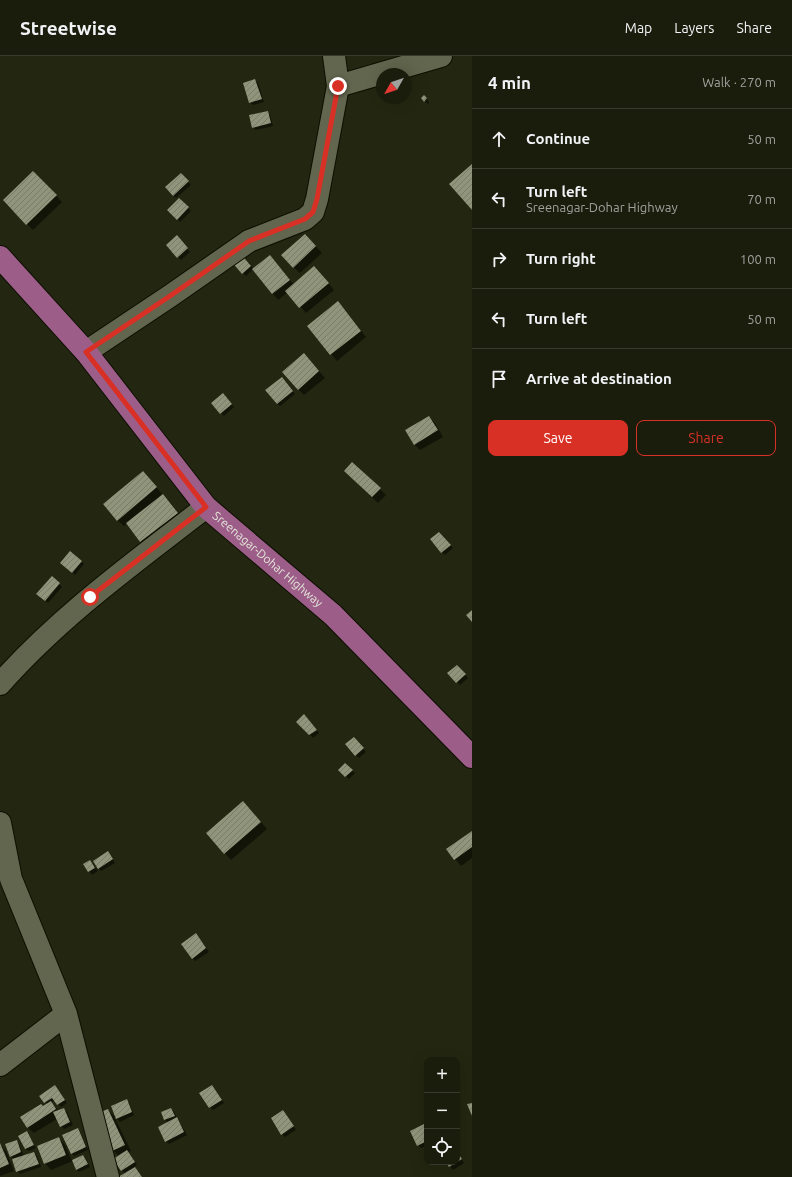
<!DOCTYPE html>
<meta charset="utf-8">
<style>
body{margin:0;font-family:Ubuntu,sans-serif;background:#27291a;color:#f1f3f6}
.controls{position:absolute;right:12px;bottom:12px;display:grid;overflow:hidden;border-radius:8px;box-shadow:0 4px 16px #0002}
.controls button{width:36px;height:36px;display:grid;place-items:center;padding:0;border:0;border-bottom:1px solid #383a2d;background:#1a1c0c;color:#f1f3f6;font:20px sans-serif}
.compass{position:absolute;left:376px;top:12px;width:36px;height:36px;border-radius:50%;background:#1a1c0c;box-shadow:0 4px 16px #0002;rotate:230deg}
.stop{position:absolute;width:12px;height:12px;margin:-9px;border:3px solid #d93025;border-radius:50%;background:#fff}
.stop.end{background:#d93025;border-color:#fff;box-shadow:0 1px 4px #0008}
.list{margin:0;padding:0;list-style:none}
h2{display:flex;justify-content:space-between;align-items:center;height:52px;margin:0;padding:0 16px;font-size:17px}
h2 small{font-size:13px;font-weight:400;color:#9fa19d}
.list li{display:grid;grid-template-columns:26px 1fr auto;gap:12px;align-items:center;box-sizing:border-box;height:60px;padding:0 16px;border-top:1px solid #383a2d}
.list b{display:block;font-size:15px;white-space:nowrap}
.list p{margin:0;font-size:13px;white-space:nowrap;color:#9fa19d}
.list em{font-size:13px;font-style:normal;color:#9fa19d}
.actions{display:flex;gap:8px;padding:12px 16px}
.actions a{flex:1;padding:9px 0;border:1px solid #d93025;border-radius:8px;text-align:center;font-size:14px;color:#d93025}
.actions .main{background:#d93025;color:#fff}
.icon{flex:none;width:22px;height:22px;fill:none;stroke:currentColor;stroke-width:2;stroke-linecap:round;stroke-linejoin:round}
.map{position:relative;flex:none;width:472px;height:1121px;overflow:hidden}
header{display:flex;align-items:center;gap:24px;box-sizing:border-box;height:56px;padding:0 20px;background:#1a1c0c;border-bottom:1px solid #383a2d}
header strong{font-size:19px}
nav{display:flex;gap:22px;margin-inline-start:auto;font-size:14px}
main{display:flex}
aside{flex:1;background:#1a1c0c}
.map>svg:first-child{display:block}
.shadow{fill:#0007}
.building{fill:url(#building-hatch)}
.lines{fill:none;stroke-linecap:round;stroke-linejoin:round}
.minor-casing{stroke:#0d0f00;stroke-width:24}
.major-casing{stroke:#0d0f00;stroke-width:24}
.minor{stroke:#62664e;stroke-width:22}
.major{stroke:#9c5e89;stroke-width:22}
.route{stroke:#d93025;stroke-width:5}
.labels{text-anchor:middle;stroke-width:4;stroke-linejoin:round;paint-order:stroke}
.street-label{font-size:12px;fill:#e4e6d8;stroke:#1a1d07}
</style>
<header>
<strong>Streetwise</strong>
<nav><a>Map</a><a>Layers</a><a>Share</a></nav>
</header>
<main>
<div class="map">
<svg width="472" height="1121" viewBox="0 0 472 1121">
<defs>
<pattern id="building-hatch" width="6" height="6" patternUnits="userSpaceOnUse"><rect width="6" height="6" fill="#90947a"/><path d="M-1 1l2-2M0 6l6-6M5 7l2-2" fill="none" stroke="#797c69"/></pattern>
</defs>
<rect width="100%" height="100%" fill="#232610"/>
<path class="shadow" d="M255,24L258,27L264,46L253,49L250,46Z
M424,40L429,46L428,48L422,42Z
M267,56L270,59L273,70L256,74L253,71Z
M33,116L62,146L33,174L27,168Z
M181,118L191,129L176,142L166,131Z
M179,143L191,155L180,166L168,154Z
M179,183L190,196L181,204L167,189Z
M311,185L322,197L300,217L293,211Z
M243,201L254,213L276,207L294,229L320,218L334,234L306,257L288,236L278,244L253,213L246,220L243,217Z
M344,253L366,281L337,305L308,270Z
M310,305L325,322L304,339L298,333Z
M285,325L295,338L280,350L277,348Z
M226,341L234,351L224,360L221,357Z
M429,361L435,367L443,381L420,394L414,388Z
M345,415L380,433L386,439L378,447Z
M149,422L162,438L158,442L159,443L163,439L170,446L183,464L147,491L141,485L127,467L124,470L117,464Z
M442,480L453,492L445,499L442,496Z
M81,505L84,508L75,519L64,510Z
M52,521L62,531L48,547L38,538Z
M457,610L468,622L460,629L449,617Z
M306,662L319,677L313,682L298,666Z
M357,685L366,696L359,702L346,689Z
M345,708L355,717L349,723L340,714Z
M249,752L267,773L231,804L207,777Z
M472,776V802L461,810L448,794Z
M110,799L115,807L101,815L98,812Z
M90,805L98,815L92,819L84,808Z
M196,879L209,896L195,905L192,902Z
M215,1033L224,1047L213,1054L210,1051Z
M58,1034L67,1047L61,1051L55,1044L51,1047L59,1055L64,1053L67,1056L73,1069L64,1073L61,1070L57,1063L34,1077L27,1071L43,1051L48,1049L41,1040Z
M126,1044L129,1047L134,1059L120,1066L117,1063L112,1051Z
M171,1053L174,1056L187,1079L169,1088L166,1085L168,1067L165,1063Z
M108,1054L114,1060L131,1095L128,1096L137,1109L134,1111L142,1121H120L125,1118L114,1103L119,1100L113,1094Z
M283,1055L296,1074L285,1081L282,1078Z
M424,1069L427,1073V1089L421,1092L418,1089Z
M78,1073L80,1076L88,1094L74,1100L72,1097Z
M27,1077L29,1080L36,1092L29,1095L26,1093Z
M59,1082L65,1089L72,1105L83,1100L86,1103L90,1111L79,1116L76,1113L73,1105L51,1114L45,1107Z
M16,1085L19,1088L24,1100L34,1097L37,1100L41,1111L20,1118L17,1115L13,1102L10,1100Z
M0,1089L6,1095L14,1115L0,1120Z
M457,1096L464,1107L453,1114L447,1106H457Z"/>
<path class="building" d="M255,23L262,43L249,47L243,27Z
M424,39L427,42L424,46L421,42Z
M268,55L271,67L252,72L249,59Z
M472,108V154L449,128Z
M33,115L57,139L26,169L3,144Z
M181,117L189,125L173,140L165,131Z
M179,142L189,151L177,164L167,154Z
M305,178L316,190L293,212L281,199Z
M177,179L188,192L177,202L166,189Z
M240,197L251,210L242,218L231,205Z
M270,199L290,224L272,238L252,213Z
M314,210L329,227L299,252L285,235Z
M338,245L361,275L330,299L307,270Z
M304,297L319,315L298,334L282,316Z
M282,321L293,335L277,348L265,334Z
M223,337L232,348L220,358L211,347Z
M429,360L438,374L414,389L405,374Z
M352,406L381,432L372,441L344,415Z
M143,415L157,431L117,465L103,448Z
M163,438L178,457L140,486L126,467Z
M439,476L451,489L441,497L430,483Z
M70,495L82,505L72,517L60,507Z
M52,520L60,527L45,545L36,538Z
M472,554V566L466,559Z
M457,609L466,618L456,627L447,617Z
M304,658L317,674L309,679L296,666Z
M354,681L364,692L355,700L345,688Z
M345,707L353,714L345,721L338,714Z
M243,745L261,766L224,798L206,777Z
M472,775V791L454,804L446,793Z
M108,795L113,803L98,813L93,805Z
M90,804L95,812L88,816L83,808Z
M196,877L206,892L192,903L181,888Z
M55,1029L65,1044L57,1049L52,1042L44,1047L39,1040Z
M212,1029L222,1044L209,1052L199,1037Z
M127,1043L132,1056L116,1063L111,1050Z
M51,1045L56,1053L27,1072L20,1061L41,1048L43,1050Z
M472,1047V1060L467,1048Z
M64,1052L70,1066L60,1071L53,1056Z
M171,1052L175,1060L164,1064L161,1056Z
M108,1053L125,1089L112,1095L96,1058Z
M283,1054L294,1070L281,1079L271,1062Z
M177,1061L184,1076L165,1086L158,1071Z
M424,1068L427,1074V1085L417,1090L410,1075Z
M78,1072L86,1091L71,1098L62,1079Z
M27,1075L34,1089L25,1093L18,1080Z
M59,1081L66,1099L44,1108L37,1090Z
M17,1084L21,1096L10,1101L5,1088Z
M0,1087L9,1108L0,1112Z
M127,1094L135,1106L121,1115L113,1103Z
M34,1096L39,1108L16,1116L12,1103Z
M457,1096L462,1103L449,1111L446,1106H457Z
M83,1099L88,1108L76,1114L72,1104Z
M135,1111L142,1121H118Z"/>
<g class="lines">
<defs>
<path id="minor" d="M338,30L441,0
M86,296L170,240L249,185L305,163L313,156L317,143L338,30L334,0
M0,628C60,560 135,506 206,451
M0,767L11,823L66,958L108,1121
M0,1009L66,958"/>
<g id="major">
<path id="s1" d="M0,201L86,296L206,451L333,559L472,701"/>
</g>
</defs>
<use href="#minor" class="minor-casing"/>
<use href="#major" class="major-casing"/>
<use href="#minor" class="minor"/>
<use href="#major" class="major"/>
</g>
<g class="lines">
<path class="route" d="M90,541L206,451L86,296L170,240L249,185L305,163L313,156L317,143L338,30"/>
</g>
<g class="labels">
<g class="street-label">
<text dy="4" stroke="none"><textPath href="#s1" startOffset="405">Sreenagar-Dohar Highway</textPath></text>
</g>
</g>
</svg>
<div class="controls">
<button>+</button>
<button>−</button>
<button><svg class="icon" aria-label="locate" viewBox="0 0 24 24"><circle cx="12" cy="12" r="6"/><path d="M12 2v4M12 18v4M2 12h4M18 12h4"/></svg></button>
</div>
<svg class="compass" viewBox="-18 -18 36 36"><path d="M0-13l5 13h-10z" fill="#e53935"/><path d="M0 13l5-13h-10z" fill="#9fa19d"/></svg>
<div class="stop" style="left:90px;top:541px"></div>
<div class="stop end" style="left:338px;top:30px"></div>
</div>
<aside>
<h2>4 min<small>Walk · 270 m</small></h2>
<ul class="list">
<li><svg class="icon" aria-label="ahead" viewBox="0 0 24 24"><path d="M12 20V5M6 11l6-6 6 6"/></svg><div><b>Continue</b></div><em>50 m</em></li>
<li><svg class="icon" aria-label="left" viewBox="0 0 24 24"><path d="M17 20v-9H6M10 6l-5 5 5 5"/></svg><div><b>Turn left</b><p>Sreenagar-Dohar Highway</p></div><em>70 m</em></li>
<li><svg class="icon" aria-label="right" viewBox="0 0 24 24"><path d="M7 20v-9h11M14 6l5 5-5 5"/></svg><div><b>Turn right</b></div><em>100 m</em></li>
<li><svg class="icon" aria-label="left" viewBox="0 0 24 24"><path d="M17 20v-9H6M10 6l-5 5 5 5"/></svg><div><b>Turn left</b></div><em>50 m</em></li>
<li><svg class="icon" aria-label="arrive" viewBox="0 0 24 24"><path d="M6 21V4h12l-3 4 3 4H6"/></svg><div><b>Arrive at destination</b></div></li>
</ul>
<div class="actions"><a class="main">Save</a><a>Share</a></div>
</aside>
</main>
